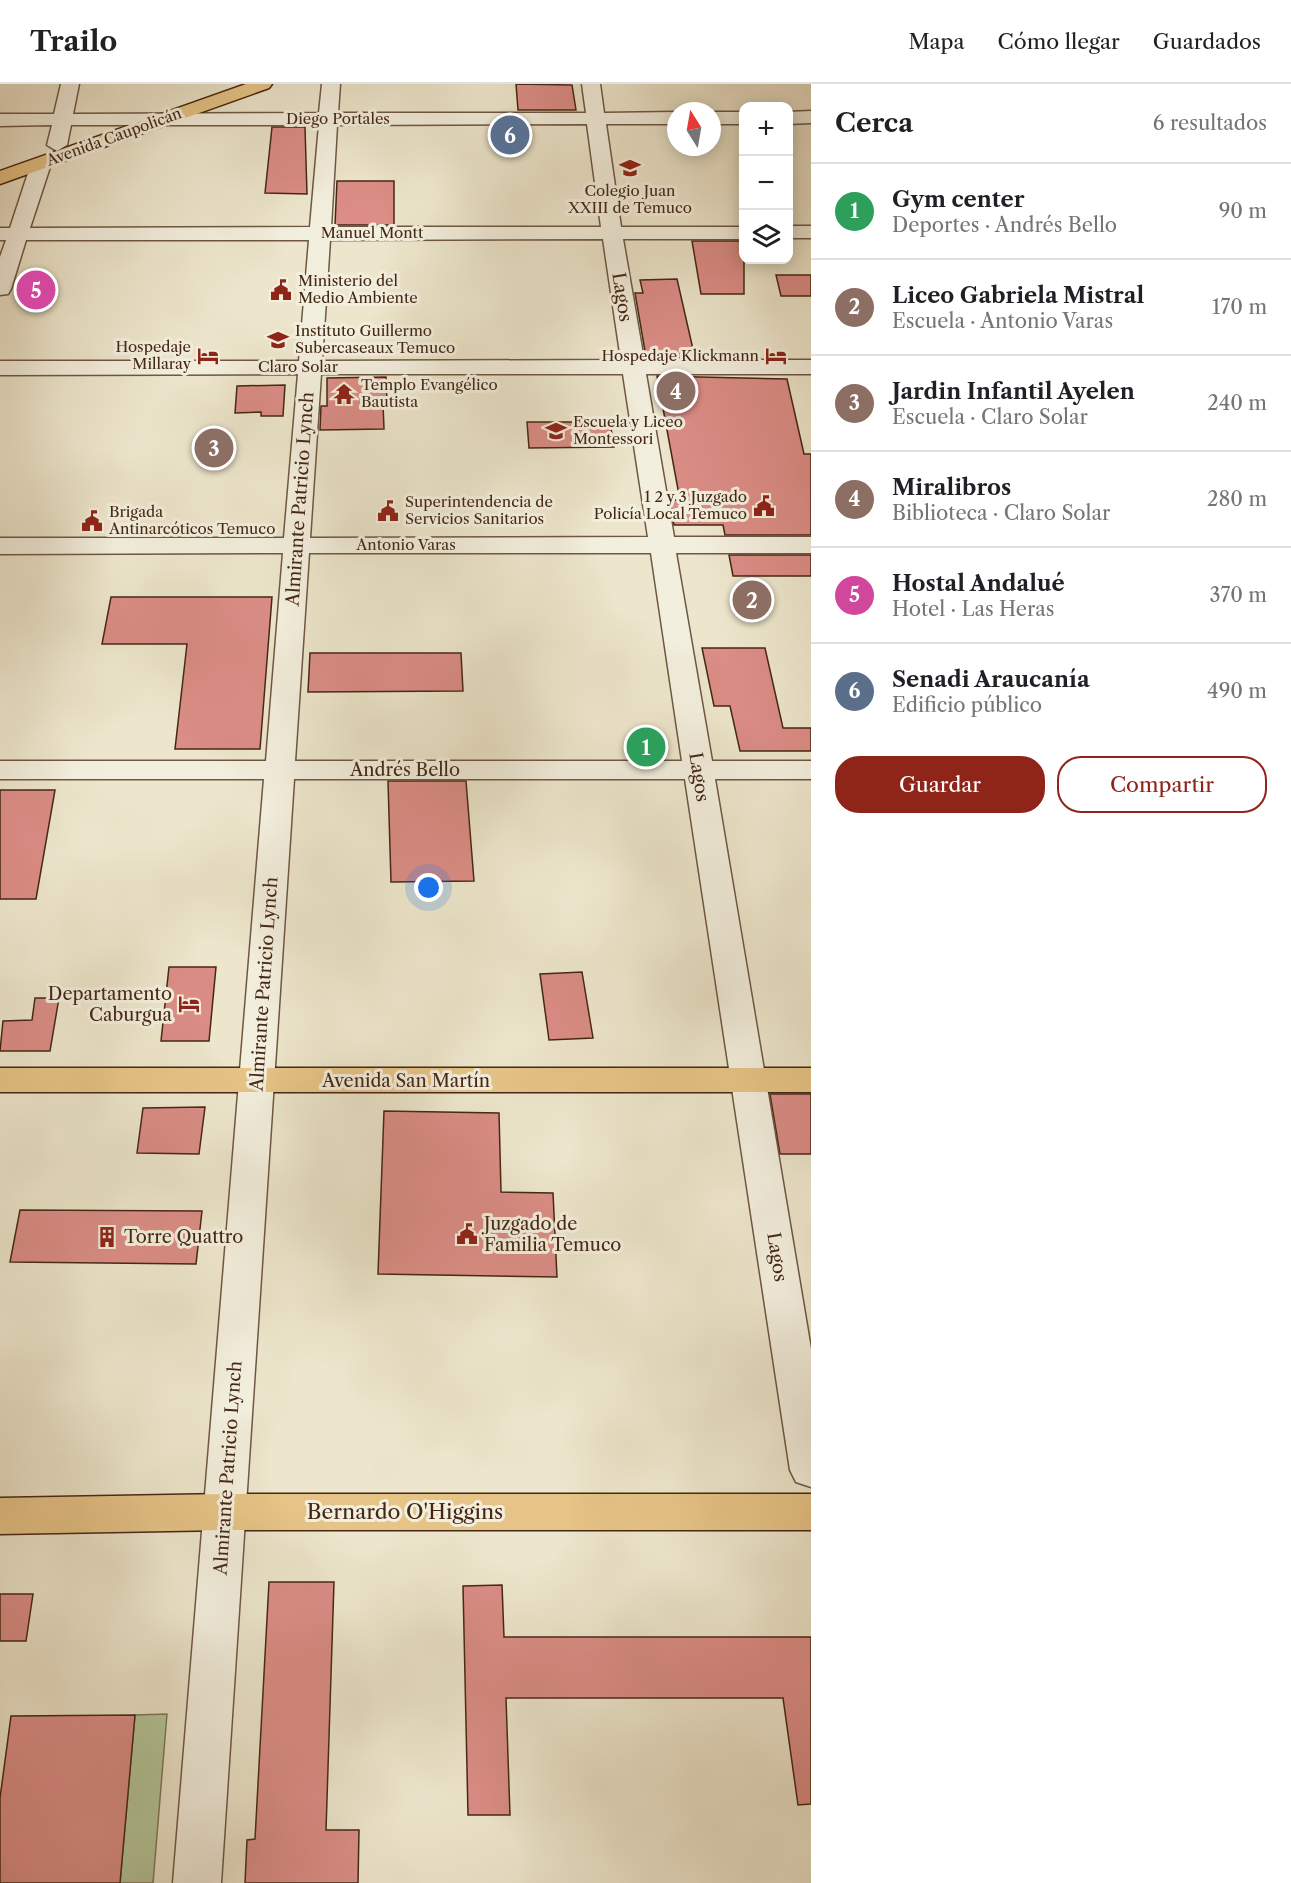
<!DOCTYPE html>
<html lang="es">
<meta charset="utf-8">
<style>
body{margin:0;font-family:"Libre Caslon Text",serif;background:#f6f6f6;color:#202124}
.controls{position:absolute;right:18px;top:18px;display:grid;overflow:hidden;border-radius:12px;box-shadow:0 3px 15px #0003}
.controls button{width:54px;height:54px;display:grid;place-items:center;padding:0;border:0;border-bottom:2px solid #e0e0e0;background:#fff;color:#202124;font:30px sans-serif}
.compass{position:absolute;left:667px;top:18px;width:54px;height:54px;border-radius:50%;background:#fff;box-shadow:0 3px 15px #0003;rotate:349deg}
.you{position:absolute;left:429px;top:804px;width:21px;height:21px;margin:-15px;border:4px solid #fff;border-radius:50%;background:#1a73e8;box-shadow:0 0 0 9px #1a73e833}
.badge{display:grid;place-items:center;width:39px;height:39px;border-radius:50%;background:#8f2418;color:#fff;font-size:20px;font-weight:700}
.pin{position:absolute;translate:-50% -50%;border:3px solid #fff;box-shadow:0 2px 6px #0006}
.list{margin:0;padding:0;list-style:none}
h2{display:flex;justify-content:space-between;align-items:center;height:78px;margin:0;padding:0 24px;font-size:26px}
h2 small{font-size:20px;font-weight:400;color:#757577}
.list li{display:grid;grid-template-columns:39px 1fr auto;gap:18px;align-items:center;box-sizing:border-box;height:96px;padding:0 24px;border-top:2px solid #e0e0e0}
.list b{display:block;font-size:22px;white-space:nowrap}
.list p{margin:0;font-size:20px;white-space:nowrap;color:#757577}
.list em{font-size:20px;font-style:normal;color:#757577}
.actions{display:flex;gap:12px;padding:18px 24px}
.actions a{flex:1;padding:14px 0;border:2px solid #8f2418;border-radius:24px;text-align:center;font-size:21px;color:#8f2418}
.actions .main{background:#8f2418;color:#fff}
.icon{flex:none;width:33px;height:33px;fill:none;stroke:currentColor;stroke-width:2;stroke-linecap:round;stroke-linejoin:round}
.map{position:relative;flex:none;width:811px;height:1799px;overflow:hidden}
header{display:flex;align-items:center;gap:36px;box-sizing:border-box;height:84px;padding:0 30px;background:#fff;border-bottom:2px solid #e0e0e0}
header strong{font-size:28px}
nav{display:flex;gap:33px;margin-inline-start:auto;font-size:21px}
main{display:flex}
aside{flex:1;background:#fff}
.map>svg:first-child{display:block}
.green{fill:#b4c69a;stroke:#7c7658;stroke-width:1.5}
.building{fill:#db8d86;stroke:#442715;stroke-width:1.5}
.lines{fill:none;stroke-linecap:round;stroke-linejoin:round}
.minor-casing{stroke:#6e5743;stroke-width:3}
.major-casing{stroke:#442715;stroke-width:3}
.minor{fill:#f3efde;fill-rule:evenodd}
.major{fill:#e6c386;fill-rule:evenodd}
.labels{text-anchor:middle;stroke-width:6;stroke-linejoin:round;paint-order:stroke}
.far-street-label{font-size:15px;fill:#442715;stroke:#f3efde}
.far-poi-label{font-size:15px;fill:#442715;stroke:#f3efde;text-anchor:start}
.street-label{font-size:18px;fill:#442715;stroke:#f3efde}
.poi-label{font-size:18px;fill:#442715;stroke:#f3efde;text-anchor:start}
.near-street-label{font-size:21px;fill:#442715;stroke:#f3efde}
</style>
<header>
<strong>Trailo</strong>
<nav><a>Mapa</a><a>Cómo llegar</a><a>Guardados</a></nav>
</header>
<main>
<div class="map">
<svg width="811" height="1799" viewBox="0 0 811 1799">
<rect width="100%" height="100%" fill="#ede6cc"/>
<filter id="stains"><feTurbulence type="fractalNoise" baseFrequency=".00333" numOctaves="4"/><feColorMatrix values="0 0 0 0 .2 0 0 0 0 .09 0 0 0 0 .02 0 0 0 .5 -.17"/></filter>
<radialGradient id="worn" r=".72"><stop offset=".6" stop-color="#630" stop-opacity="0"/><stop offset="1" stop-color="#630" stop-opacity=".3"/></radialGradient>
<path class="green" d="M167,1630L153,1799H120L135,1631Z"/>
<path class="building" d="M516,0L572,1L576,26H518Z
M272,43H305L307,110L265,109Z
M337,97H394V141H335Z
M692,157H744V210H701Z
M776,191H811V212H781Z
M677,195L695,274L646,273L635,209H643L640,196Z
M657,292L787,295L804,370H811V451H725L723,441H674L670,416H680Z
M386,293L387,320H383L384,345L320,346L321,322H327V294Z
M285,301L283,332H261V328L235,329L237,302Z
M527,338H610L614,363L529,364Z
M729,471H811V492H733Z
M111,513H272L260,665H175L187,560H102Z
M702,564H765L783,644H811V667H740L730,622H714Z
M310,569H461L463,607L308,608Z
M388,697H466L474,797L391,798Z
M0,706H55L36,815H0Z
M169,883H216L209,957H161Z
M582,888L593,954L549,956L540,890Z
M35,914H59L50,967H0L3,937L32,936Z
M770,1010H811V1070H780Z
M205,1023L199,1070L137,1069L143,1024Z
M384,1027L499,1029L501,1108L553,1109L557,1193L378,1190Z
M20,1126L202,1127L196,1180L10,1178Z
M269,1498H334L326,1746H359L358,1799H245L247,1756L255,1755Z
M502,1501L504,1553H811V1720L798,1721L783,1614H506L510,1731H468L463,1502Z
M0,1510H33L26,1557H0Z
M135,1631L120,1799H0V1714L11,1632Z"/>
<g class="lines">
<defs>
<path id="minor" d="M61,0H79L73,30L319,29L322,0H340L338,29H586L582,0H600L604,29L676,28V40H606L621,143H744V155H623L644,276H811V290H646L674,453H811V469H676L712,677H811V695H715L811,1265V1403L796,1398L790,1386L685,695H294L221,1799H173L264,695H0V677H266L283,469L0,470V454H284L298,290L0,291V277H299L309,156H26L11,205L8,210L0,211V173L6,156H0V144H10L31,80L41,74L51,80L30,144L310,143L319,41H71L67,61L57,67L47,61L52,41L0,42V30H54ZM587,40L601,143H331L337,41ZM603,155L621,276L322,277L330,156ZM321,290H623L648,453L310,454ZM309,469H651L682,677H295Z
M811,27V39L788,40V28Z
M712,28H744V40H712Z
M788,142H811V154H788Z"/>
<path id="major" d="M246,0H272L269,4L0,100V87Z
M0,984H811V1008H0Z
M225,1410H811V1446H225L0,1450V1414Z"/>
</defs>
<use href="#minor" class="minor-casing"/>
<use href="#major" class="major-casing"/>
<use href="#minor" class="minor"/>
<use href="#major" class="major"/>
</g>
<defs>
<symbol id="school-bare" viewBox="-9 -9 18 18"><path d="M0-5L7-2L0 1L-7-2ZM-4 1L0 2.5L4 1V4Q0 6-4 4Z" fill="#8f2418" stroke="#f3efde" stroke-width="2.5" paint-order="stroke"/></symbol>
<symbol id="civic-bare" viewBox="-9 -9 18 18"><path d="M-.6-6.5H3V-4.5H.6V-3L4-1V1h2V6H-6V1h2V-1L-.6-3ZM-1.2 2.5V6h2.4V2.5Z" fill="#8f2418" stroke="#f3efde" stroke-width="2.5" paint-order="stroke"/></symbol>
<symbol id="university-bare" viewBox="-9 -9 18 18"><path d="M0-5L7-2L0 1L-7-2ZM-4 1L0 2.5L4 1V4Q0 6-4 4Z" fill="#8f2418" stroke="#f3efde" stroke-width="2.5" paint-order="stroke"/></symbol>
<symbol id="hotel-bare" viewBox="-9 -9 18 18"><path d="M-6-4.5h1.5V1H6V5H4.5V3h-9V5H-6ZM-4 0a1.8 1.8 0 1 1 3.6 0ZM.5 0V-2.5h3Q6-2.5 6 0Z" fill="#8f2418" stroke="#f3efde" stroke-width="2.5" paint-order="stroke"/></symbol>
<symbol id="temple-bare" viewBox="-9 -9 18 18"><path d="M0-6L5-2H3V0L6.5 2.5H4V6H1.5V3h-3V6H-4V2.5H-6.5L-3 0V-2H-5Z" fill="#8f2418" stroke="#f3efde" stroke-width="2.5" paint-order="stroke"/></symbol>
<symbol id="building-bare" viewBox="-9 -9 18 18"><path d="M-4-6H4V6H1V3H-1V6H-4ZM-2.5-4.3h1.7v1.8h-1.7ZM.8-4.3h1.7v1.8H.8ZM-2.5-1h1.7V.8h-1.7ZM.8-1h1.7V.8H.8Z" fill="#8f2418" stroke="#f3efde" stroke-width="2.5" paint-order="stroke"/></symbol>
</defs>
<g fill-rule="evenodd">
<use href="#school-bare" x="615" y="69" width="30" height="30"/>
<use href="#civic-bare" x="266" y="191" width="30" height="30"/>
<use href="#university-bare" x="263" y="241" width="30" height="30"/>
<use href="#hotel-bare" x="193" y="257" width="30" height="30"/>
<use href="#hotel-bare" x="761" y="257" width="30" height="30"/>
<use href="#temple-bare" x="329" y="295" width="30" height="30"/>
<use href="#school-bare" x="541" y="332" width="30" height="30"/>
<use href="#civic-bare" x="749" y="407" width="30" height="30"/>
<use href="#civic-bare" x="373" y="412" width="30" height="30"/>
<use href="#civic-bare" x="77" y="422" width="30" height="30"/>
<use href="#hotel-bare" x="174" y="905" width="30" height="30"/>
<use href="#civic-bare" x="452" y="1135" width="30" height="30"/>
<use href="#building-bare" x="92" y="1138" width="30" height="30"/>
</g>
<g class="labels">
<g class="far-street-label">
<text x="338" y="40">Diego Portales</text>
<text transform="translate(114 53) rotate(-20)" y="5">Avenida Caupolicán</text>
<text x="372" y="154">Manuel Montt</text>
<text x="298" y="288">Claro Solar</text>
<text x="406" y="466">Antonio Varas</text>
</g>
<g class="far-poi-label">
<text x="630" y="112" text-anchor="middle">Colegio Juan<tspan x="630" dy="17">XXIII de Temuco</tspan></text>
<text x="298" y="202">Ministerio del<tspan x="298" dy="17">Medio Ambiente</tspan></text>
<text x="295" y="252">Instituto Guillermo<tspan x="295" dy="17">Subercaseaux Temuco</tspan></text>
<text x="191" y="268" text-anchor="end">Hospedaje<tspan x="191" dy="17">Millaray</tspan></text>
<text x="759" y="277" text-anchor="end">Hospedaje Klickmann</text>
<text x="361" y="306">Templo Evangélico<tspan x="361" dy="17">Bautista</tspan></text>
<text x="573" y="343">Escuela y Liceo<tspan x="573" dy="17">Montessori</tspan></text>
<text x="747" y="418" text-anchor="end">1 2 y 3 Juzgado<tspan x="747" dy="17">Policía Local Temuco</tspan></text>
<text x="405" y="423">Superintendencia de<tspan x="405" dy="17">Servicios Sanitarios</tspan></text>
<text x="109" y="433">Brigada<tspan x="109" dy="17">Antinarcóticos Temuco</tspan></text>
</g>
<g class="street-label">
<text transform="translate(622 213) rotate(81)" y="6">Lagos</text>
<text transform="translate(300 415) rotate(-86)" y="6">Almirante Patricio Lynch</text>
<text x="405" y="692">Andrés Bello</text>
<text transform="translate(699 693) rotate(81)" y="6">Lagos</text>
<text transform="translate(264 900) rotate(-86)" y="6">Almirante Patricio Lynch</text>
<text x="406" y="1003">Avenida San Martín</text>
<text transform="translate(777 1173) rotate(81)" y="6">Lagos</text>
<text transform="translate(228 1384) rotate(-86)" y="6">Almirante Patricio Lynch</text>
</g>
<g class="poi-label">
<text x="172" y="916" text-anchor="end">Departamento<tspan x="172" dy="21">Caburgua</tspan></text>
<text x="484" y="1146">Juzgado de<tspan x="484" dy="21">Familia Temuco</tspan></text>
<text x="124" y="1159">Torre Quattro</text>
</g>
<g class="near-street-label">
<text x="405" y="1435">Bernardo O'Higgins</text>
</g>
</g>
<rect width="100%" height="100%" filter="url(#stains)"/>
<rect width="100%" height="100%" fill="url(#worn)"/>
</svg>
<div class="controls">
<button>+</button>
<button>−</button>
<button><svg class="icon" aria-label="layers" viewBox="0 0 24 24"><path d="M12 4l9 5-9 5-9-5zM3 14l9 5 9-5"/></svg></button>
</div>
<svg class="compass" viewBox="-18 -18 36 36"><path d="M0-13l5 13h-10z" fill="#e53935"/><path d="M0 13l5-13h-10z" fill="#757577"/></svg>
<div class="you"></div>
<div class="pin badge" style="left:646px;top:663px;background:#2e9e5b">1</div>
<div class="pin badge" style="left:752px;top:516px;background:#8d6e63">2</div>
<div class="pin badge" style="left:214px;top:364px;background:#8d6e63">3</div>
<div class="pin badge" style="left:676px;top:307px;background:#8d6e63">4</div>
<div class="pin badge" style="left:36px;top:206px;background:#d1479c">5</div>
<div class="pin badge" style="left:510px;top:51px;background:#5c6f8a">6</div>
</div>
<aside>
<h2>Cerca<small>6 resultados</small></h2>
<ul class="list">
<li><span class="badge" style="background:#2e9e5b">1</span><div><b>Gym center</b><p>Deportes · Andrés Bello</p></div><em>90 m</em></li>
<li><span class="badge" style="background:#8d6e63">2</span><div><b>Liceo Gabriela Mistral</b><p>Escuela · Antonio Varas</p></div><em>170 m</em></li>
<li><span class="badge" style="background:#8d6e63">3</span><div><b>Jardin Infantil Ayelen</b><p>Escuela · Claro Solar</p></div><em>240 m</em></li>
<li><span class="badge" style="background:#8d6e63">4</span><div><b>Miralibros</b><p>Biblioteca · Claro Solar</p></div><em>280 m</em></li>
<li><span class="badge" style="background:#d1479c">5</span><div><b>Hostal Andalué</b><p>Hotel · Las Heras</p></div><em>370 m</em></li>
<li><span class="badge" style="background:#5c6f8a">6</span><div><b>Senadi Araucanía</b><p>Edificio público</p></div><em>490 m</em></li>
</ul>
<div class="actions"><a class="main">Guardar</a><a>Compartir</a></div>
</aside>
</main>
